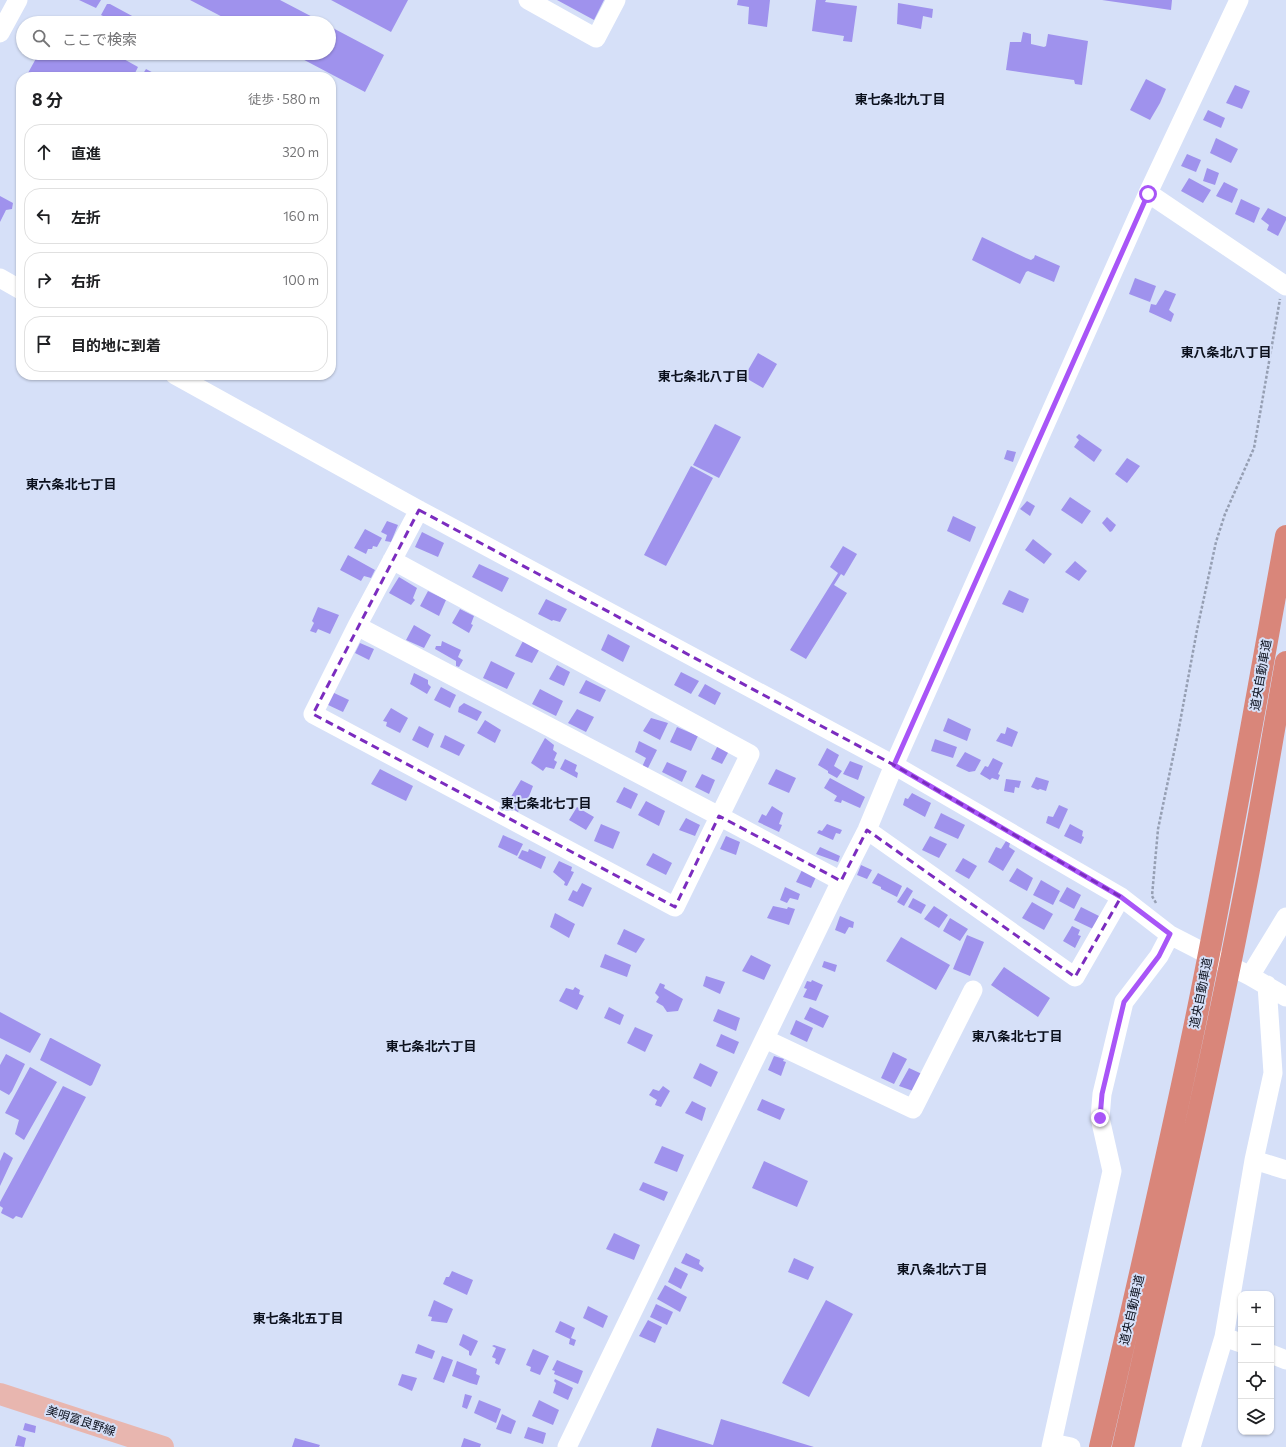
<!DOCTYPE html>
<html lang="ja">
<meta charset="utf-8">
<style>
body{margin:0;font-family:Commissioner,"Noto Sans JP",sans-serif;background:#f6f6f6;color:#202124}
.controls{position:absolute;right:12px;bottom:12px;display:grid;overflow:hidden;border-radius:8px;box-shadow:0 1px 3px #0004}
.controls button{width:36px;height:36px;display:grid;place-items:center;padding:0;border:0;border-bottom:1px solid #e0e0e0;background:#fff;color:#202124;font:20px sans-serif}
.stop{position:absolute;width:12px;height:12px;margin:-9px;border:3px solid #a855f7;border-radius:50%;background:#fff}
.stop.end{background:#a855f7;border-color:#fff;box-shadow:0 1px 4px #0008}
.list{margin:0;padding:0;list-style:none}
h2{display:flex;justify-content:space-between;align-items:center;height:52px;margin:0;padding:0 16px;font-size:17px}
h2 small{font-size:13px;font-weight:400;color:#757577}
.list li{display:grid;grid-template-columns:26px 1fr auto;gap:12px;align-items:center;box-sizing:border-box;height:56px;margin:0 8px 8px;padding:0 8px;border:1px solid #e0e0e0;border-radius:16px}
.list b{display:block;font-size:15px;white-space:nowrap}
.list em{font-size:13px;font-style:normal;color:#757577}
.icon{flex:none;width:22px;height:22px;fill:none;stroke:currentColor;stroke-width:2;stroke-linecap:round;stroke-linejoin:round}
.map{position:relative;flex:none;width:1286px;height:1447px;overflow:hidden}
.search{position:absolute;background:#fff;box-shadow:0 1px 3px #0004;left:16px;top:16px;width:320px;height:44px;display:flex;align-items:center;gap:10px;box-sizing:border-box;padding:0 14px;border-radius:22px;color:#757577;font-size:15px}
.panel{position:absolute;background:#fff;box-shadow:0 1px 3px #0004;left:16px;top:72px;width:320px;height:308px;border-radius:16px}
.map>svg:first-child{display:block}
.building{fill:#9f92ed}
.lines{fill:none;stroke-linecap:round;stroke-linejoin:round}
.path{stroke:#969fb3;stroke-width:2.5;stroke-dasharray:3 2;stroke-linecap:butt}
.minor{stroke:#fff;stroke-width:19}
.major{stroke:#e8b6af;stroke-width:22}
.highway{stroke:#d9867a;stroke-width:22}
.route{stroke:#a855f7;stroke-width:5}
.marked{fill:none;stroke:#7b2cbf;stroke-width:3;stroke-dasharray:8 5;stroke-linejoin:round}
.labels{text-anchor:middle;stroke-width:4;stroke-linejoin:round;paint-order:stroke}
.street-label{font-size:12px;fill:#0b101d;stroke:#d6e0f8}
.neighbourhood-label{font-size:13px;font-weight:bold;fill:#0b101d;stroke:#d6e0f8}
</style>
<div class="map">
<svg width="1286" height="1447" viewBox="0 0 1286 1447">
<rect width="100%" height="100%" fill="#d6e0f8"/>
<path class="building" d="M79,0H101L96,8Z
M190,0H280L324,23H234Z
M331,0H408L391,32Z
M557,0H604L594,20Z
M738,0H770L767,27L748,24L749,7L737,5Z
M816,0H826L825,2L857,6L852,42L843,41L844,36L812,31Z
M1102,0H1172L1171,10Z
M898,3L933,9L932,18L923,16L921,29L897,24Z
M107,4H110L145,23H117L101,15Z
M329,26L384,55L365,92L291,53H329Z
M1023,32L1031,34V44L1044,47L1046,46L1048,34L1088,41L1082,85L1075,84L1074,80L1006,70L1010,42H1021Z
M39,53H113L138,67L133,77H36L28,73Z
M146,69L161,77H141Z
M1146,79L1166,89L1160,103L1150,120L1130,110Z
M1235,85L1250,91L1242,109L1226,103Z
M1208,110L1225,118L1221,128L1203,120Z
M1216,138L1238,149L1231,163L1210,153Z
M1187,154L1201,160L1196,172L1181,166Z
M1207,168L1219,173L1215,185L1203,181Z
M1189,178L1211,190L1203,203L1181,191Z
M1224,182L1238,189L1232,203L1216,196Z
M0,196L13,203L12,209L6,210L0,222Z
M1241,199L1260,208L1254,223L1235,214Z
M1268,208L1286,217V220L1278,236L1267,230L1269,225L1261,219Z
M982,237L1026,258L1031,260L1034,258L1035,255L1060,266L1054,282L1028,271L1026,272L1020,284L972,260Z
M1135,278L1156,286L1150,302L1129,294Z
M1165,290L1176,294L1169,310L1174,314L1171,322L1149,312L1151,304L1156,305Z
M758,353L777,364L763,388L744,377Z
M715,424L741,437L719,478L693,465Z
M1079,434L1102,450L1094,462L1074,447L1079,440L1076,437Z
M1007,450L1016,452L1013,462L1004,459Z
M1127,458L1140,466L1127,483L1115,474Z
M691,466L713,478L666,566L644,555Z
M1070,497L1091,511L1082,524L1061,510Z
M1027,501L1035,506L1030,516L1020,509Z
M953,516L976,527L970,542L947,531Z
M1107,517L1116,525L1112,531L1110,532L1102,523Z
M387,521L398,525L391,542L385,541L387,535L381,532Z
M365,529L382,538L377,547L373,546L372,549H368L366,554L354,548Z
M422,532L444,543L438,557L415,547Z
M1033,539L1052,554L1044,564L1025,550Z
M843,546L857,554L844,576L841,574L834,585L847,593L806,659L790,650L838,573L830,567Z
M348,555L375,570L371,578L364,576L361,581L340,570Z
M1075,561L1087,571L1079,581L1065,572Z
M479,564L509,578L502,592L472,577Z
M399,577L417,588L413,598L415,600L411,605L389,593Z
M1009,590L1029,599L1023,613L1002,604Z
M428,591L446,600L439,616L420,606Z
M546,599L567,609L560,622L553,620L552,621L538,614Z
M318,607L339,615L330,634L318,629L316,633L310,631L314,623L312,621Z
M460,609L474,616L471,624L473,625L469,633L452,623Z
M414,625L431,635L424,648L406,640Z
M608,634L630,646L623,662L601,650Z
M442,641L461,650L458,657L463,660L459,667L456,666V661L435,649L436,646H441Z
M523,641L539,650L532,663L515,656Z
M360,643L374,649L369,660L355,653Z
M491,661L515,673L507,689L483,678Z
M557,665L570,672L564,686L549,679Z
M681,672L699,681L691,694L674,685Z
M414,673L428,680V684L431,687L427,694L410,684Z
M586,680L606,690L600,702L579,693Z
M705,684L721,693L715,705L698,696Z
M441,687L456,695L450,708L434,700Z
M540,689L563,701L556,716L532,704Z
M332,692L349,700L343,712L326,704Z
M464,703L482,712L477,721L458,712L459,707Z
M391,708L408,718L400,733L386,726L387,722L383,721Z
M577,709L594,717L586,732L568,723Z
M651,718L668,723L660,740L643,731Z
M948,718L971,729L967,741L943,731Z
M485,720L501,730L495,743L477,733Z
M419,726L434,734L428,748L412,740Z
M677,727L698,736L691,751L670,742Z
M1007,727L1018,732L1012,747L996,741L1001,733L1005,734Z
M445,735L465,745L459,756L440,747Z
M545,738L554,745L553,750L557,753L554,760L557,762L554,769L546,767L543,771L531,763Z
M935,739L957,747L953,758L931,751Z
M639,741L657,750L648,768L642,767L646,758L635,752Z
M718,745L729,751L722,764L711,759Z
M827,748L839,755L834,766L842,771L837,778L828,773V771L818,765Z
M965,752L981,760L975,771L969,772L956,766Z
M993,758L1003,763L998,774L1000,775L998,780L992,778L990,780L980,774L985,766L988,767Z
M565,759L577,765L575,771L578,773L577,778L560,769Z
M850,761L863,766L858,780L843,774Z
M667,762L687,771L682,782L662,772Z
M380,769L413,786L406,801L371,784Z
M776,769L796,778L789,793L768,784Z
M702,774L715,780L709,794L695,787Z
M1036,777L1049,781L1046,791L1040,789L1038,790L1031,787Z
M830,778L865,797L860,808L842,800L841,803L834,801L837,796L824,788Z
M1006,779L1021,781L1019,788L1015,787L1014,793L1004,791Z
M521,780L533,786L528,799L526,798L518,812L506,805Z
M624,787L638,794L631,809L616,802Z
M912,793L931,803L925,817L903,805L905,798L908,799Z
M646,801L665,811L659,826L638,815Z
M1059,805L1068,809L1059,829L1046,823L1048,816L1053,817Z
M772,806L783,813L779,824L782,825L779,832L758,822L762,814L766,816Z
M577,807L594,817L586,830L569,820Z
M941,813L965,825L958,839L934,828Z
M686,818L700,825L695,836L679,830Z
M601,824L620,832L613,849L594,841Z
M827,824L842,830L840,834L836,833L833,840L817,833L819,830L822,831Z
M1070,824L1083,831L1082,836L1084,837L1081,844L1064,836Z
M503,835L523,844L517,856L498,847Z
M726,836L740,842L736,855L720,849Z
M930,836L947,844L939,858L922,850Z
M1006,841L1010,843L1009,847L1015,851L1003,871L988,862L996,847L1001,849Z
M820,847L840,856L838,862L816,854Z
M529,849L546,857L541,869L518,858L522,850L528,852Z
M653,853L672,863L666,875L646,865Z
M963,858L977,866L969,879L955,871Z
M559,861L572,867L571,871L574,872L567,886L564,885L565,882L553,872Z
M861,865L872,870L867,879L857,875Z
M1017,868L1033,878L1027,891L1009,881Z
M802,870L816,877L811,888L796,882Z
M878,873L902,886L897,897L881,889V887L872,883Z
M1041,880L1060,891L1053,905L1033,895Z
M582,883L592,888L583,907L568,900L573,890L577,892Z
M785,887L800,894L798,900L790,898L787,903L780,900Z
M907,887L913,891L904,906L897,902Z
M1067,887L1081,895L1074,909L1059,901Z
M913,898L926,905L921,914L908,907Z
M1032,902L1053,914L1044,930L1022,918Z
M773,906L787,909L788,907L795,909L789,925L767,918Z
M934,906L948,915L939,928L924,919Z
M1081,907L1099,916L1093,929L1074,920Z
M555,913L575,924L569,938L550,927Z
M840,916L854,922L853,928L849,927L845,934L835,930Z
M950,918L968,929L960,941L943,931Z
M1072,926L1080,930L1078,935L1081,936L1075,948L1063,941Z
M624,929L645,939L636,953L617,944Z
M967,935L984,942L970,976L953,969Z
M901,937L950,965L936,990L886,961Z
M605,954L631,965L627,977L600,967Z
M751,955L771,965L764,980L742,971Z
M824,961L837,965L835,972L822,967Z
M1004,967L1050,998L1038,1017L991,985Z
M706,976L725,982L720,994L703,986Z
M812,980L823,985L816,1001L803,997L807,989L804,988L807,981L811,982Z
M660,983L665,985L664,988L683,999L678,1011L667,1012L663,1006L656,1002L659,997L655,993Z
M575,987L580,990L579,994L584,996L577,1010L559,1001L566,988L573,990Z
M609,1007L624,1015L620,1025L604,1018Z
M810,1007L829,1016L823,1028L804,1019Z
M718,1009L740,1018L736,1031L713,1021Z
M0,1012L41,1034L30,1053L0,1038Z
M796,1020L813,1028L807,1042L790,1034Z
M635,1027L653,1035L645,1052L627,1043Z
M721,1034L739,1042L734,1054L716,1046Z
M50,1038H51L100,1064L101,1065L92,1085L90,1086L40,1060Z
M893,1052L907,1059L894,1084L881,1078Z
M6,1054L25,1064L12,1091L9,1095L0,1090V1065Z
M774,1056L784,1059L783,1061L786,1062L781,1076L768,1070Z
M700,1063L718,1072L711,1087L693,1078Z
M30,1067L57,1082L24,1140L15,1134L19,1120L5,1113Z
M909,1068L922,1074L913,1091L899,1086Z
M63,1086L86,1097L22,1218L16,1216L13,1219L1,1213L3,1208L0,1206V1202Z
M663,1086L670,1091L661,1107L655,1105L657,1100L649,1095L653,1089L659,1091Z
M762,1099L785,1109L780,1120L757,1110Z
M692,1101L706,1108L702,1121L685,1113Z
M662,1146L684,1155L677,1172L654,1163Z
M4,1152L13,1158L0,1186V1161Z
M764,1161L808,1181L797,1207L752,1188Z
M643,1182L668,1192L664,1201L639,1190Z
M614,1233L640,1245L634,1260L606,1249Z
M686,1253L700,1260L699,1264L704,1268L702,1272L681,1263Z
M794,1258L814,1267L808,1280L788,1272Z
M675,1267L688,1274L681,1289L668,1282Z
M452,1271L473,1280L467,1295L443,1284L446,1277H449Z
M665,1285L687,1297L680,1312L657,1299Z
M434,1300L453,1309L447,1323L431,1321L432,1317L428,1316Z
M826,1300L853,1314L809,1397L782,1383Z
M656,1304L673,1312L667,1325L650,1317Z
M588,1306L608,1316L603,1328L583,1318Z
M648,1320L662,1327L655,1343L639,1336Z
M560,1321L575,1328L571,1338L576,1340L574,1346L569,1344L570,1339L555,1332Z
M463,1334L478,1341L471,1356L469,1355V1351L459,1345Z
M418,1344L435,1351L432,1359L415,1353Z
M494,1345L506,1349L499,1365L495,1363L496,1359L492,1357L496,1348L492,1346Z
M533,1349L549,1356L540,1375L530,1371L531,1367L526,1365Z
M442,1356L453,1360L444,1383L433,1379Z
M557,1360L583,1371L578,1384L554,1374L555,1371L552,1370Z
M457,1361L477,1369L476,1374L480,1376L477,1385L470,1383L452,1376Z
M402,1374L417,1378L412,1391L398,1385Z
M555,1379L573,1388L568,1400L553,1393L556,1383L554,1381Z
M465,1394L472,1396L467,1409L462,1407Z
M479,1400L501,1409L496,1423L474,1413Z
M539,1400L559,1410L553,1425L532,1416Z
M502,1414L516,1421L511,1434L496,1429Z
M721,1419L814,1447H651L657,1428L713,1445Z
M25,1423L36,1426L35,1433L23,1430Z
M528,1427L546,1433L543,1444L524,1438Z
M18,1435L26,1438L24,1447L15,1446Z
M295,1438L320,1445L319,1447H292Z
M464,1438L481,1444L480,1447H461Z"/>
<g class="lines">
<path class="path" d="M1156,903L1152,896L1158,829L1178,733L1197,630L1216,542L1225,514L1254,448L1280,299"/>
<path class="minor" d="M528,0L596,38L616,0
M0,33L18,0
M1148,193L1286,286
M0,278L21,290
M175,375L419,510L894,765L1121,897L1170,935L1250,976L1286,997
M392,560L750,754L675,907L313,714L357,626L419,510
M357,626L719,816L841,881
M867,830L1075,977L1121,897
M1250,976L1286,917
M765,1039L913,1109L973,990
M1254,1160L1286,1170
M1224,1337L1241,1343
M1271,1354L1286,1360
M1052,1443L1071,1447
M567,1447L841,881L867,830L894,765L1148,193L1239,0
M1051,1447L1112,1171L1100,1118L1102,1094L1124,1002L1159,956L1170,935
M1191,1447L1224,1337L1254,1160L1273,1073L1267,985"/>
<path class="major" d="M0,1394L163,1447"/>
<path class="highway" d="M1100,1447C1134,1301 1168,1156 1198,1009C1230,852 1257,694 1286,536
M1123,1447C1166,1258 1210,1070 1247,880C1261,807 1273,734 1286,662"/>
</g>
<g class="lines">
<path class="route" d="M1100,1118L1102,1094L1124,1002L1159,956L1170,934L1121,897L894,765L1148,194"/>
</g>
<path class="marked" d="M419,510L894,765L1121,897L1075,977L867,830L841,881L719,816L675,907L313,714Z"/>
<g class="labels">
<g class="street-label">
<text transform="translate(1261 675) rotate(-80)" y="4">道央自動車道</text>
<text transform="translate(1201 993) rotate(-79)" y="4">道央自動車道</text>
<text transform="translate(1132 1310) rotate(-77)" y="4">道央自動車道</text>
<text transform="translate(81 1421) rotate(18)" y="4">美唄富良野線</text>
</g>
<g class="neighbourhood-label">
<text x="900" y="104">東七条北九丁目</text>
<text x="1226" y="357">東八条北八丁目</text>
<text x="703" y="381">東七条北八丁目</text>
<text x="71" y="489">東六条北七丁目</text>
<text x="546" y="808">東七条北七丁目</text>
<text x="1017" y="1041">東八条北七丁目</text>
<text x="431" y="1051">東七条北六丁目</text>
<text x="942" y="1274">東八条北六丁目</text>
<text x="298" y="1323">東七条北五丁目</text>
</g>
</g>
</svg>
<div class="controls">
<button>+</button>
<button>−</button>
<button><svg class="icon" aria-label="locate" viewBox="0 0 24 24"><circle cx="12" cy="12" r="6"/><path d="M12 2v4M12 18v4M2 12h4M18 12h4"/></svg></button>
<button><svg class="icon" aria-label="layers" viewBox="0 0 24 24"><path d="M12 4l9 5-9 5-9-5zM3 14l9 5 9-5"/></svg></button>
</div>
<div class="stop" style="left:1148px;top:194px"></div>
<div class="stop end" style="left:1100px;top:1118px"></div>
<div class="search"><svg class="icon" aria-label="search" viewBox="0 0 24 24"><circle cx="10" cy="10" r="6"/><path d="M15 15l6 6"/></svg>ここで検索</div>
<section class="panel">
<h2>8 分<small>徒歩 · 580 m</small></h2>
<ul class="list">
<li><svg class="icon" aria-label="ahead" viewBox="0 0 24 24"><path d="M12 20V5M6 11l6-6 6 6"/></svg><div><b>直進</b></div><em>320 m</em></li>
<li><svg class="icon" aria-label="left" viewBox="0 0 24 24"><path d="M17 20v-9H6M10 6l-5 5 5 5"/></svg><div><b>左折</b></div><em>160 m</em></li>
<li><svg class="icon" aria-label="right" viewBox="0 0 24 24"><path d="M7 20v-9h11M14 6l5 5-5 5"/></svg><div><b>右折</b></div><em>100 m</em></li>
<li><svg class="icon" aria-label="arrive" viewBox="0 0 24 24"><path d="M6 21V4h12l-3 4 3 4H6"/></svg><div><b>目的地に到着</b></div></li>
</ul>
</section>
</div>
